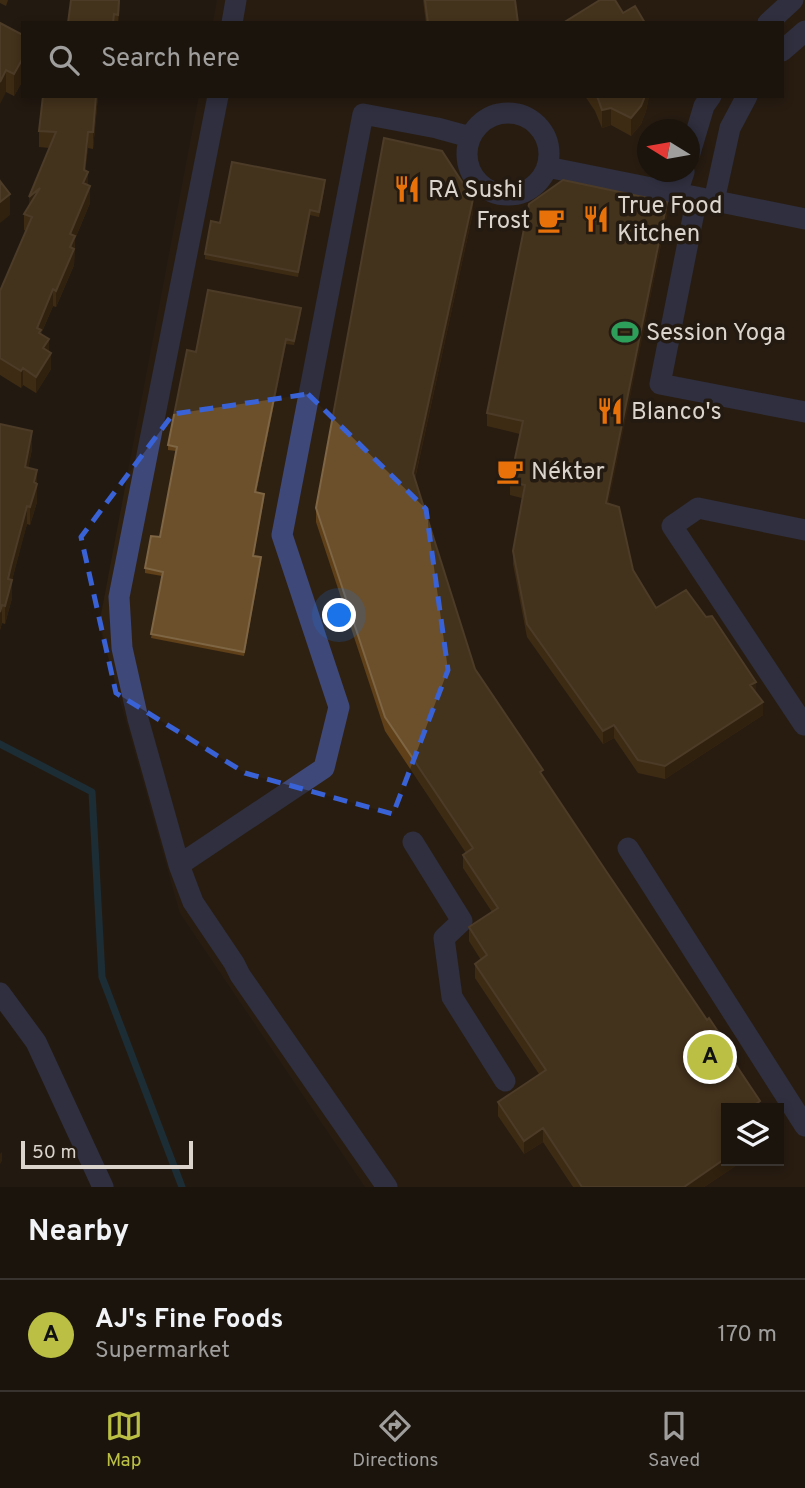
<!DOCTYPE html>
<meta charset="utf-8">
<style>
body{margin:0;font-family:Overpass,sans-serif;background:#27211b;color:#f1f3f6}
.controls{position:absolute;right:21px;bottom:21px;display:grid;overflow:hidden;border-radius:0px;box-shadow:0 4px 10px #0003}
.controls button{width:63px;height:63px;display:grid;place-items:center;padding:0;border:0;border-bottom:2px solid #38332e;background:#1a140d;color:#f1f3f6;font:35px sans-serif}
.compass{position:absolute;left:637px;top:119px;width:63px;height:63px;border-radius:50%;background:#1a140d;box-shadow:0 4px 10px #0003;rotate:281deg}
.scale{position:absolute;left:21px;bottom:18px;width:172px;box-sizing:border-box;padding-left:7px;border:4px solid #dad4cd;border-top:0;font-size:19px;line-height:24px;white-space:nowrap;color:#dad4cd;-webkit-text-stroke:5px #231a11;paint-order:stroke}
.you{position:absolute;left:340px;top:616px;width:24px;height:24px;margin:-18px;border:5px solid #fff;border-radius:50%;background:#1a73e8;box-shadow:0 0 0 10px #1a73e833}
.badge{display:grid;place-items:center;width:46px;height:46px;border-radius:50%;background:#bbc044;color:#111;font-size:23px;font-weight:700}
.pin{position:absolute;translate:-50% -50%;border:4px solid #fff;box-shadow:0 2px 7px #0006}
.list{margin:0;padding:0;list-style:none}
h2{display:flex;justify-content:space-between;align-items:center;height:91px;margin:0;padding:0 28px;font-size:30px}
h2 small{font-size:23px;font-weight:400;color:#9f9e9d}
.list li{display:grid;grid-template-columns:46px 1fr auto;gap:21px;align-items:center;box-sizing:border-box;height:112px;padding:0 28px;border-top:2px solid #38332e}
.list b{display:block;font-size:26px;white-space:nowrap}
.list p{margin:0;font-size:23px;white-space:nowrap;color:#9f9e9d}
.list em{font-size:23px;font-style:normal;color:#9f9e9d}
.icon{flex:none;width:38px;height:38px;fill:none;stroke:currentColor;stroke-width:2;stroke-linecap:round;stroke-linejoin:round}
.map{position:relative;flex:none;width:805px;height:1187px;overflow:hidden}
.search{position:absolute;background:#1a140d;box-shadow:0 4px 10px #0003;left:21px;right:21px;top:21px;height:77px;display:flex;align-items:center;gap:18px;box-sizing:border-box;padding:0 24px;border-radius:0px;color:#9f9e9d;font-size:26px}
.sheet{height:203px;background:#1a140d}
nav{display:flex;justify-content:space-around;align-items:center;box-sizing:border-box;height:98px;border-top:2px solid #38332e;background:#1a140d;font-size:19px;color:#9f9e9d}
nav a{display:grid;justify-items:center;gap:4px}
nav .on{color:#bbc044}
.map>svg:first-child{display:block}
.built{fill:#2f2112;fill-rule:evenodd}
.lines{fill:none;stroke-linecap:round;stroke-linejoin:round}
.stream{stroke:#154664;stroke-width:7}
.minor{stroke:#3e4979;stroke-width:21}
.wall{fill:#5f4018}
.shaded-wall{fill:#422a0d}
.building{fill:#6c502b;stroke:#7e6544;stroke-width:2}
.marked{fill:none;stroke:#3962d6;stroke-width:5;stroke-dasharray:14 9;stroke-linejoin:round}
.labels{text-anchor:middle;stroke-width:7;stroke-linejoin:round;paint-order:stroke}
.poi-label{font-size:24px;fill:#dad4cd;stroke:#231a11;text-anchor:start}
</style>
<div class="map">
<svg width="805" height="1187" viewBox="0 0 805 1187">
<rect width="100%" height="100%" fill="#231a11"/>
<path class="built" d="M217,0H805V1187H365L180,913L99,625L199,96H782V23H213ZM648,130H690V172H648ZM726,1108H779V1161H726Z"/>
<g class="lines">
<path class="stream" d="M0,744L92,792L102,977L182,1187"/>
<path class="minor" d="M232,23L236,0
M768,23L793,0
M782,51L805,31
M218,96L119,597L122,648L138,719L179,865L193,902L234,963L240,975L387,1187
M467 154a41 41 0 1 1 82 0a41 41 0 1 1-82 0Z
M690,153L704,106L711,96
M547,167L805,219
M677,193L684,172
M697,197L660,384L805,412
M714,201L730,128L747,96
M804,725L672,526L698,508L805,530
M413,842L462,921L444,938L452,997L505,1081
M628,848L805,1126
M179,865L324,768L339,707L282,535L363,114L437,128L470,137
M0,993L36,1042L103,1187"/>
</g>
<path class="wall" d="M0,0H8L6,6L0,3Z
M120,0L118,23H68Z
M423,0H515L518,23H426Z
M0,23L23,35V80L14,96L6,92Z
M98,96L93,149L88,148L85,171L90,203L75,239L74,265L56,307L53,306L41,334L49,352L51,369L36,393L23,385L21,388L0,375V291L26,231L24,230V214L29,205L50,148L39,147V131Z
M585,96H649L646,111L641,124L631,136L611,125L602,128L595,111Z
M325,185L319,217L310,215L298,277L205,259V254L220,223Z
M473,212L415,479L475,669L543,777L733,1060L760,1108L726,1161H743L704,1187H573L543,1142L524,1154L498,1116V1102L539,1074L475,978V964L481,960L469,941V927L492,912L463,868V855L466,853L385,731L316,522V508Z
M667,215L608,503L633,570L656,608L756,693L763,715L665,779L638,773L614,738L603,744L527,637L513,564V551L522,498L510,495V482L520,434L487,426V413Z
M301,313L294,345L286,344L256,493L264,499L253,556L261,562L244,656L151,638L162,576L145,573V568L160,537L176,451L168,450V445L196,352Z
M0,424L32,449L28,468L37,470V502L30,525L27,524L23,538L12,580V598L5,624L2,623L0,630Z"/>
<path class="shaded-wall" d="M119,0L120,10L118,23V15Z
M23,58V80L14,96V74Z
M6,70V92L0,104V82Z
M96,96H98L93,149V132Z
M645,96H649L646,111L641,124L631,136V118Z
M611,108V125L602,128V110Z
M88,132V148L84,181L88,172V188L83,200L84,170Z
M90,186V203L75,239L74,265L56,307V291L70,234Z
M40,188L29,213V197Z
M10,194V215L0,223V202Z
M473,199V212L413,487V473Z
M667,202V215L606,516V503Z
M310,210V215L298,277V272Z
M53,289V306L41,334V347L37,328Z
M49,339V356L51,353V369L36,393V377L43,348Z
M286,339V344L255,497V492Z
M23,368V385L21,388V371Z
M32,431V449L25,485V467Z
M37,470V502L30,525V507L34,482Z
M264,494V499L253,560V556Z
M27,506V524L11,584L12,580V598L5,624V606L8,579Z
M261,557V562L244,656V652Z
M2,605V623L0,630V612Z
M756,682V695L750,685Z
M763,702V715L665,779V766Z
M614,725V738L603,744V731Z
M760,1101V1108H750Z
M543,1128V1142L524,1154V1141Z
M2,1152V1161L0,1164V1154Z
M726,1158V1161H743L704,1187H684Z"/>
<path class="building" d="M71,0H119L118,15L114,14L113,23H68Z
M425,0H515L518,23H428Z
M600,0H615L623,13L635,6L645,23H563Z
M0,23L23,35V58L14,74L6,70L0,82Z
M43,96H96L93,132H88L84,170L88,172L83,183L90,186L70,234L75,236L70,247L74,249L56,291L53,289L37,328L41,330L39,333L49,339L43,348L51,353L36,377L23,368L21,371L0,358V291L32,217L24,214L40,188L29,197L56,132L39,131Z
M597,96H645L641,106L631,118L611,108L602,110Z
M384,138L442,151L473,199L413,473L475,669L543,770L540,772L608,874L707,1020L709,1018L733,1054L730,1056L760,1101L750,1108H726V1158L684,1187H582L543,1128L524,1141L498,1102L546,1070L475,964L487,955L469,927L498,908L463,855L473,848L385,717L316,508Z
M232,162L325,180L319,212L310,210L298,272L205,254L211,221L220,223Z
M563,180L667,202L606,503L619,507L633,570L656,608L686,590L706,617L712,616L756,682L750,685L763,702L665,766L638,760L614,725L603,731L527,624L513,551L525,485L510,482L523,421L487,413L529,204Z
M0,181L10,194L0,202Z
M208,290L301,308L294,341L286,339L255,492L264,494L253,556L261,557L244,652L151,634L163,572L145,568L151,536L160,537L177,447L168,445L187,350L196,352Z
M0,424L32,431L25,467L37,470L34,482L37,484L30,507L27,506L11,566L8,579L12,580L5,606L2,605L0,612Z"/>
<path d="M0 0H805V1187H0ZM308,394L426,509L448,670L393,814L245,773L116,693L81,537L173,414Z" fill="#231a11" fill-opacity=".55" fill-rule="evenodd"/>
<path class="marked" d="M308,394L426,509L448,670L393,814L245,773L116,693L81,537L173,414Z"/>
<defs>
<symbol id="restaurant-bare" viewBox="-9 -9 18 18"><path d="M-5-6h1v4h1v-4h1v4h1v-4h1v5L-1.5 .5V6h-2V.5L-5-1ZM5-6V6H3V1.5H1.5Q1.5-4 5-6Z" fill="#e8710a" stroke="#231a11" stroke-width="2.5" paint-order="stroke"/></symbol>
<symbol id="cafe-bare" viewBox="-9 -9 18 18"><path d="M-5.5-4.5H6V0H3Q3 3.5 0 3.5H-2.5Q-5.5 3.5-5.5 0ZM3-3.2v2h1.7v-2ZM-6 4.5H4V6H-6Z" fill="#e8710a" stroke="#231a11" stroke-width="2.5" paint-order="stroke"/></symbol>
<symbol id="stadium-bare" viewBox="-9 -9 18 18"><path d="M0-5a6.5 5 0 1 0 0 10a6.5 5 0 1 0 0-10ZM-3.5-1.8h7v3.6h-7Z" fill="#2e9e5b" stroke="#231a11" stroke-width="2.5" paint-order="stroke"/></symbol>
</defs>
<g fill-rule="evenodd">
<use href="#restaurant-bare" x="388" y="170" width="38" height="38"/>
<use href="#restaurant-bare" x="577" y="200" width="38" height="38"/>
<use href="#cafe-bare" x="532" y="201" width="38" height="38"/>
<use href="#stadium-bare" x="606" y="313" width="38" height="38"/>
<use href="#restaurant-bare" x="591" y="392" width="38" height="38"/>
<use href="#cafe-bare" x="491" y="452" width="38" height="38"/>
</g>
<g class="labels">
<g class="poi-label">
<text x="428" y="197">RA Sushi</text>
<text x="617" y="213">True Food<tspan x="617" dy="28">Kitchen</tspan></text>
<text x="530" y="228" text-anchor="end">Frost</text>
<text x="646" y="340">Session Yoga</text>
<text x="631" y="419">Blanco's</text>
<text x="531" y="479">Néktər</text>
</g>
</g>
</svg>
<div class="controls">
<button><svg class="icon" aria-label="layers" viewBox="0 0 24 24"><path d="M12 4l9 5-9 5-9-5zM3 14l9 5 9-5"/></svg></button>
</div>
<svg class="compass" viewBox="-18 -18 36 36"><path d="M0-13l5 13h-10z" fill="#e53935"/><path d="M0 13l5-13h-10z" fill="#9f9e9d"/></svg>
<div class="scale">50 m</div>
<div class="you"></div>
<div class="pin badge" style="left:710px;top:1057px">A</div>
<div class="search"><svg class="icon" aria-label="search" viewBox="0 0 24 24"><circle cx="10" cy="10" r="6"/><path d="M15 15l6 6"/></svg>Search here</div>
</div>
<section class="sheet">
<h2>Nearby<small></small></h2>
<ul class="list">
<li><span class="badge">A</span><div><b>AJ's Fine Foods</b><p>Supermarket</p></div><em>170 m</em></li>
</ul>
</section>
<nav>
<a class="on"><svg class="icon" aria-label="map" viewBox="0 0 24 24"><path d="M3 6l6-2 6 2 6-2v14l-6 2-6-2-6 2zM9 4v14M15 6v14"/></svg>Map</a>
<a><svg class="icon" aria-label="directions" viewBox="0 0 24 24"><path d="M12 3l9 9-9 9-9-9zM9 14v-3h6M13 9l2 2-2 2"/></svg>Directions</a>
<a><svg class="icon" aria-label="saved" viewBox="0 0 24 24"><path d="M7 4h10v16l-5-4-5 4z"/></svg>Saved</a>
</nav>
